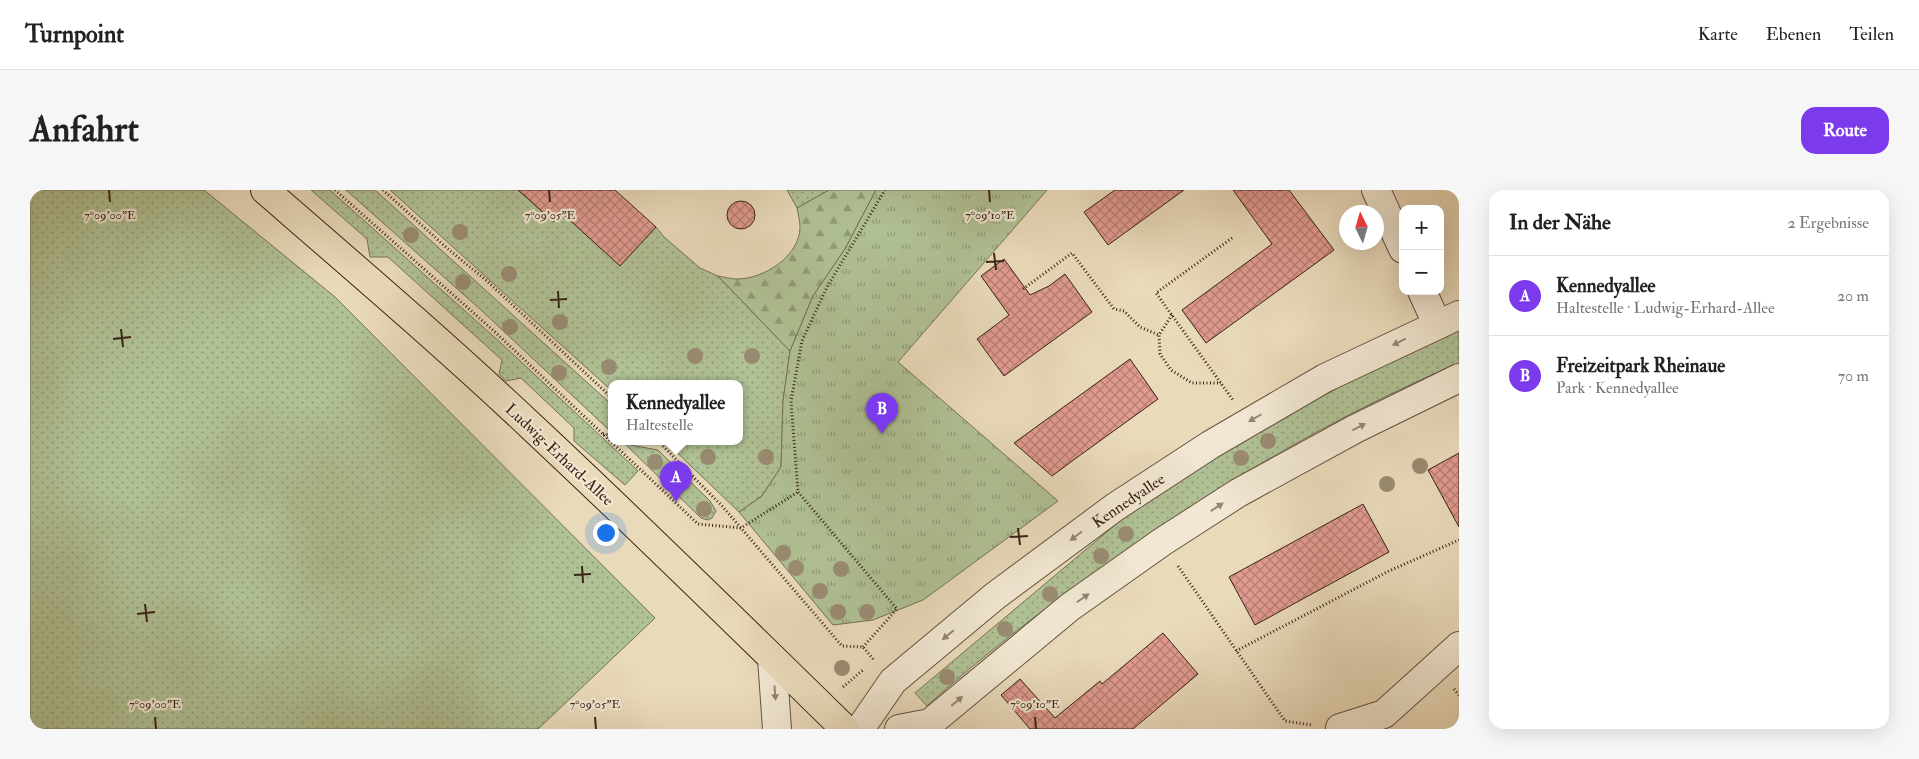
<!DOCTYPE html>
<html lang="de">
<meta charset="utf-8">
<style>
body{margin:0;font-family:"IM FELL Double Pica",serif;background:#f6f6f6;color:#222}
.controls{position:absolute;right:15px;top:15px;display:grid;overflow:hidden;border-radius:10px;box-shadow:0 5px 20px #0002}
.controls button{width:45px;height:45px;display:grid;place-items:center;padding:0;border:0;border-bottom:1px solid #e0e0e0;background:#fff;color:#222;font:25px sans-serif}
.compass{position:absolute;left:1309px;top:15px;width:45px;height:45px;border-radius:50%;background:#fff;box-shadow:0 5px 20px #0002;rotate:355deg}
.you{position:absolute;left:575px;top:342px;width:18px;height:18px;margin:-12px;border:4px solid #fff;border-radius:50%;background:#1a73e8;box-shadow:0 0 0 8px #1a73e833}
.badge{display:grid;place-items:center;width:32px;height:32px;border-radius:50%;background:#7c3aed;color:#fff;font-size:16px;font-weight:700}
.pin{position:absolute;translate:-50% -41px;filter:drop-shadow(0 1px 2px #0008)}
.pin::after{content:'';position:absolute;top:26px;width:18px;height:15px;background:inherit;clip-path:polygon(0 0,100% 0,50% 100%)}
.popup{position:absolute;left:578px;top:190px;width:135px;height:65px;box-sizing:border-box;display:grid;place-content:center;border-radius:10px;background:#fff;filter:drop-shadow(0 1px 4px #0005);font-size:16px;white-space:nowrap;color:#767676}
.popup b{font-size:19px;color:#222}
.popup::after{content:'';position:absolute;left:50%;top:100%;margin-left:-10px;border:10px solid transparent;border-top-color:#fff}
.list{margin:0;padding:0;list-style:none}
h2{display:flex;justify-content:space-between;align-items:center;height:65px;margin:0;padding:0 20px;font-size:21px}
h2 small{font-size:16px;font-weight:400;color:#767676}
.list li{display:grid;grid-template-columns:32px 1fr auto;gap:15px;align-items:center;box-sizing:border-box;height:80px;padding:0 20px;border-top:1px solid #e0e0e0}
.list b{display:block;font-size:19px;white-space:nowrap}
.list p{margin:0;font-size:16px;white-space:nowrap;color:#767676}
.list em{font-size:16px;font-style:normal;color:#767676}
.map{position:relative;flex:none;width:1429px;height:539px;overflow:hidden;border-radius:15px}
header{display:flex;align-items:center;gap:30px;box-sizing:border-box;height:70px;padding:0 25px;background:#fff;border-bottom:1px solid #e0e0e0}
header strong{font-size:24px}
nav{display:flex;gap:28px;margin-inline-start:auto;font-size:18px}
.intro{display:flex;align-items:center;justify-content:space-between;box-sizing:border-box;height:120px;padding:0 30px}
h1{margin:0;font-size:35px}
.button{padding:12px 22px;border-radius:15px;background:#7c3aed;color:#fff;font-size:18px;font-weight:700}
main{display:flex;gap:30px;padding:0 30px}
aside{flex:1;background:#fff;border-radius:15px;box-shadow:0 5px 20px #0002}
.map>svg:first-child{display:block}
.grass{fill:url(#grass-dots);stroke:#747256}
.forest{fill:url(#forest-firs);stroke:#747256}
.park{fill:url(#park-tufts);stroke:#747256}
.building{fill:url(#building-cross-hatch);stroke:#392318}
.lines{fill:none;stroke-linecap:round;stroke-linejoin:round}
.minor-casing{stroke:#655140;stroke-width:30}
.major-casing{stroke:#392318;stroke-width:30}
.path{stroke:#392318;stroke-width:3;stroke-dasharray:1 2.5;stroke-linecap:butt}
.minor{stroke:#f1e7d2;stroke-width:28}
.major{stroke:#e9daba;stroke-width:28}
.tree{fill:#998b72}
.oneway{fill:#958575}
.ticks{fill:none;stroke:#392318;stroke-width:2}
.labels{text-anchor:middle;stroke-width:4.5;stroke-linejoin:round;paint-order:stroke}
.street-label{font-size:16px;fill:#392318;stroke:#f1e7d2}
.ticks-label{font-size:12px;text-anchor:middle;fill:#392318;stroke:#f1e7d2;stroke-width:4.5;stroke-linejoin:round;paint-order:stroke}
</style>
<header>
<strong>Turnpoint</strong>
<nav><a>Karte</a><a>Ebenen</a><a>Teilen</a></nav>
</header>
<div class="intro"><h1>Anfahrt</h1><a class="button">Route</a></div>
<main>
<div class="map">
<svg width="1429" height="539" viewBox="0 0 1429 539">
<defs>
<pattern id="grass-dots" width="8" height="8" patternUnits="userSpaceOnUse" patternTransform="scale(1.25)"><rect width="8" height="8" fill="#b0c195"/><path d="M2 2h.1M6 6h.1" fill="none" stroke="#909c79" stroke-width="1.8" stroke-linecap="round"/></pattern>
<pattern id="forest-firs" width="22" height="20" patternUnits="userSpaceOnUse" patternTransform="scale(1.25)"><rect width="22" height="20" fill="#b0c195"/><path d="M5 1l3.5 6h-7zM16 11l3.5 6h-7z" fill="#909c79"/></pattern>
<pattern id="park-tufts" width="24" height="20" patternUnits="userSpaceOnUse" patternTransform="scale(1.25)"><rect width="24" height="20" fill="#b0c195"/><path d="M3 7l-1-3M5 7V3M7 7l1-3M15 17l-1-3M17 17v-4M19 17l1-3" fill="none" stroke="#909c79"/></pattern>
<pattern id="building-cross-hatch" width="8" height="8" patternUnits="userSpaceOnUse" patternTransform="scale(1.25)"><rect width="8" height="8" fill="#e09a90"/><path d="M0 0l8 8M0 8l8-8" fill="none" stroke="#b77d75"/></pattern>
</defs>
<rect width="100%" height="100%" fill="#e9daba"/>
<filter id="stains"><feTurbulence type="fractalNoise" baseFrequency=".004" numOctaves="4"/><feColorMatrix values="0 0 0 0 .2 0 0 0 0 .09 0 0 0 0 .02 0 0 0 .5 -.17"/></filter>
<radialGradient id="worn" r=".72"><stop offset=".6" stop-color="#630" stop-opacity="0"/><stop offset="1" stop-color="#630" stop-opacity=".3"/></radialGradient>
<path class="grass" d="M0,0H174L305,107L625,428L508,539H0Z
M281,0H300L472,154L608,281L595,295L544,251V238L491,188L476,191L469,184L472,170L358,67H340L337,49Z
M316,0H345L582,215V239H578L451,120Z
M360,0H488L524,32L532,23L590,75L626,37L634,47L670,78L688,86L760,161L753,211L751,277L732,306L709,322L635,251H710V193H582V201Z
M757,0H799L767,18Z
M1429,140V173C1302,227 1181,299 1069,380C1009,422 951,467 897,516L885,503L1091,330L1113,313L1140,294L1255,226L1319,192Z
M595,254L628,260L680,311L686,321L682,328L678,330L671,328Z"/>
<path class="forest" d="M799,0H846L815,59L783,106L760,161L688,86C694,87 701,89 707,89C734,89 770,66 770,37C770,31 768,24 767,18Z"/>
<path class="park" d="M846,0H1017L868,172L1028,311L893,410L843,430L803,435L709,322L732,306L751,277L753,211L760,161L783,106L815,59Z"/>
<path class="building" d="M488,0H585L626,37L590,76L532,23L524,32Z
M1085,0H1154L1078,55L1054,22Z
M1203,0H1259L1304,60L1176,153L1152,120L1242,54Z
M697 25a14 14 0 1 1 28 0a14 14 0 1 1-28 0Z
M974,69L1000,105L1019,96L1035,84L1062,122L974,186L947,149L979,125L951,86Z
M1100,169L1128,209L1049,266L1022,286L984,253Z
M1429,263V337L1398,280Z
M1333,314L1359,362L1225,435L1199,387Z
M1133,443L1168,484L1103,539H1000L971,505L990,489L1025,528L1070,491L1072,494Z"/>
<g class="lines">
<defs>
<path id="minor" d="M1346,0L1373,59
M1392,101L1407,134
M742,468L747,539
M1310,538L1354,524L1429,456
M830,539L863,491L965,406L1085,317L1180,255L1295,188L1429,125
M869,539L900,533L1040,417L1132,352L1208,303L1325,239L1429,188"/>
<path id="major" d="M235,0C325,78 416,156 503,238C609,337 712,438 815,539"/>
</defs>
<use href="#minor" class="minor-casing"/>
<use href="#major" class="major-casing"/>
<path class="path" d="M305,0L465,142L668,334L711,338L768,302
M353,0L418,59L457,91L582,208
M1202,48L1126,103L1203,210
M993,99L1042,63L1084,119L1094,121L1110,137L1129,145
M1142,125L1129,145L1130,164L1141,180L1162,193H1191
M573,244L582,245
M628,251L693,317L812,456L833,457L844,470
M1148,376L1255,531L1282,535
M833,457L867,419L768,302L761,211L772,151L797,97L855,0
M1206,461L1359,381L1429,350
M813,497L833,480
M1424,499L1429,505"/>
<use href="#minor" class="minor"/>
<use href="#major" class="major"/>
</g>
<g class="tree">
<circle cx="430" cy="42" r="8"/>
<circle cx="381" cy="45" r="8"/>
<circle cx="479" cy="84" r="8"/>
<circle cx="433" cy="92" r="8"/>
<circle cx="530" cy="132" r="8"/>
<circle cx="480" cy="137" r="8"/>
<circle cx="665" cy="166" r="8"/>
<circle cx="722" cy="166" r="8"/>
<circle cx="579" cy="177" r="8"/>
<circle cx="529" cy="183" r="8"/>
<circle cx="1238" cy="251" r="8"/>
<circle cx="678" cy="267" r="8"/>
<circle cx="736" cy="267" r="8"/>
<circle cx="1211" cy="268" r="8"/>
<circle cx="625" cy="272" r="8"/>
<circle cx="1390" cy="276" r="8"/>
<circle cx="1357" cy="294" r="8"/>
<circle cx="674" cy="319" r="8"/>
<circle cx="1096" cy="344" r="8"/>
<circle cx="753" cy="363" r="8"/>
<circle cx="1071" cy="366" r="8"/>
<circle cx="766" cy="378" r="8"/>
<circle cx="811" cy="379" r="8"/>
<circle cx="790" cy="401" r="8"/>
<circle cx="1020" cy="404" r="8"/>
<circle cx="808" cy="422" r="8"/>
<circle cx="837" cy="422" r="8"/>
<circle cx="975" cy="439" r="8"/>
<circle cx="812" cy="478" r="8"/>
<circle cx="917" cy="487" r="8"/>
</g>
<defs><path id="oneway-solid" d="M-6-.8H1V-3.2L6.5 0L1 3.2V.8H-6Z" transform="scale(1.25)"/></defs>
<g class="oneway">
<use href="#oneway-solid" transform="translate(1369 152) rotate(154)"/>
<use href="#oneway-solid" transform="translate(1225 228) rotate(150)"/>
<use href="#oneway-solid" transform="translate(1329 237) rotate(-27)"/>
<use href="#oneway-solid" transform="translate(1187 317) rotate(-33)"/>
<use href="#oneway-solid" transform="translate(1046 346) rotate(143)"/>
<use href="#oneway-solid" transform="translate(1053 408) rotate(-35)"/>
<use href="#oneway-solid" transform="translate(918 445) rotate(140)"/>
<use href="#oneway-solid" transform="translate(745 503) rotate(86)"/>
<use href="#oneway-solid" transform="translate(927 511) rotate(-40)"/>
</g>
<path class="ticks" d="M79,0L80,12M519,0L520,12M959,0L960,12M964,63L966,80M956,72L974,71M528,101L529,118M520,110L537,109M91,139L93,157M83,149L101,147M988,338L990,355M980,347L998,346M552,376L553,393M544,385L561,384M115,414L117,432M107,424L125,422M125,527L126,539M565,527L566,539M1005,527L1006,539"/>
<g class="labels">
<g class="street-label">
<text transform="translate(530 264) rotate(43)" y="6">Ludwig-Erhard-Allee</text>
<text transform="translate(1098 310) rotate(-34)" y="6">Kennedyallee</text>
</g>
</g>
<g class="ticks-label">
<text x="80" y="29">7°09'00"E</text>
<text x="520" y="29">7°09'05"E</text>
<text x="960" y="29">7°09'10"E</text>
<text x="125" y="518">7°09'00"E</text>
<text x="565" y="518">7°09'05"E</text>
<text x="1005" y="518">7°09'10"E</text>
</g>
<rect width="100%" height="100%" filter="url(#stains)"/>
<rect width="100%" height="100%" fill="url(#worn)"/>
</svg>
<div class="controls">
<button>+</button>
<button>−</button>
</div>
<svg class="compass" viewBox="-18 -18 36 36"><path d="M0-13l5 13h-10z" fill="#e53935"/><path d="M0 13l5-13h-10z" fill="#767676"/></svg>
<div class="you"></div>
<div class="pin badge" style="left:646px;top:312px">A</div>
<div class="popup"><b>Kennedyallee</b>Haltestelle</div>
<div class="pin badge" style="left:852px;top:244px">B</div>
</div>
<aside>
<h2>In der Nähe<small>2 Ergebnisse</small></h2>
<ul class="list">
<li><span class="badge">A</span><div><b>Kennedyallee</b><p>Haltestelle · Ludwig-Erhard-Allee</p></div><em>20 m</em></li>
<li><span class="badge">B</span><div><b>Freizeitpark Rheinaue</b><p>Park · Kennedyallee</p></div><em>70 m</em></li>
</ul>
</aside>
</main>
